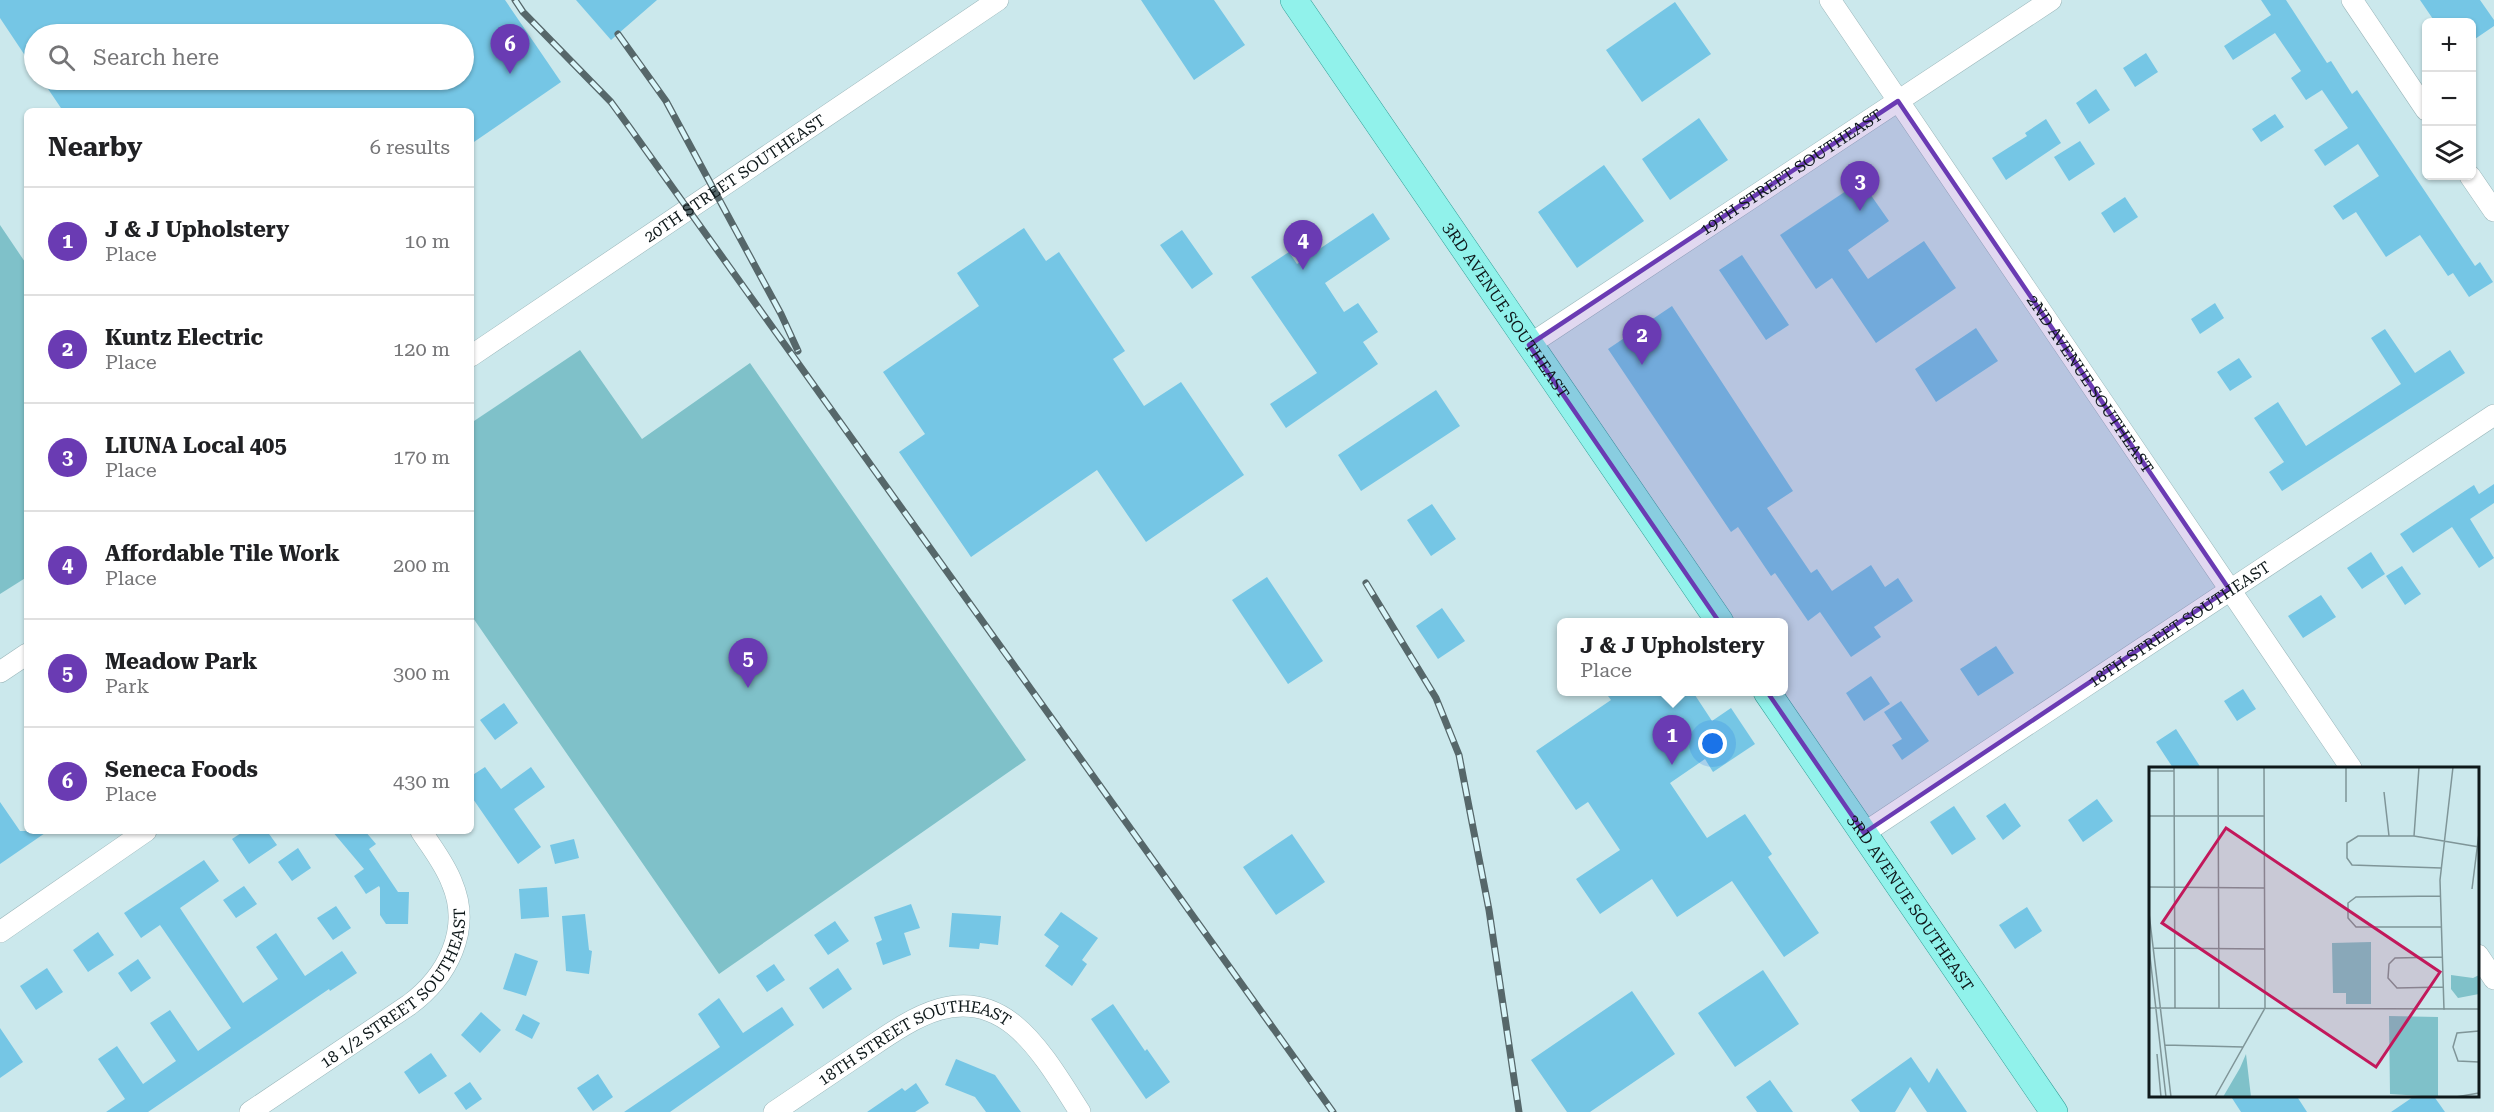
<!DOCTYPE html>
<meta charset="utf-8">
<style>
body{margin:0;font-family:"Roboto Serif",serif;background:#f2f2f2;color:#202124}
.controls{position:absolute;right:18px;top:18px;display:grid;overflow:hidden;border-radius:9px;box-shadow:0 2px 4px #0004}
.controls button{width:54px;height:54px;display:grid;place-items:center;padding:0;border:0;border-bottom:2px solid #e0e0e0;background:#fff;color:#202124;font:30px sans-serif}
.you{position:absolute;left:1713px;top:744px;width:21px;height:21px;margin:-15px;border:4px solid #fff;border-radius:50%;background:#1a73e8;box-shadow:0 0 0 9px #1a73e833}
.badge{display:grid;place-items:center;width:39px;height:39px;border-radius:50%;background:#6a3bb3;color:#fff;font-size:20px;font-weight:700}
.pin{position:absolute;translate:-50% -50px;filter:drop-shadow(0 2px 3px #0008)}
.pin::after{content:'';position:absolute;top:32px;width:21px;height:18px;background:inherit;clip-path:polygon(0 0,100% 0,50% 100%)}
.popup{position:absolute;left:1557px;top:618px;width:231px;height:78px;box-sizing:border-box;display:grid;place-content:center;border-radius:9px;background:#fff;filter:drop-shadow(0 2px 4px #0005);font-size:20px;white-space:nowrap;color:#757577}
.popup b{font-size:22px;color:#202124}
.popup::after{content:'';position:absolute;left:50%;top:100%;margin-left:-12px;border:12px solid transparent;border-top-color:#fff}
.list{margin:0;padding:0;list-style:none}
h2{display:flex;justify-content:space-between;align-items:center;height:78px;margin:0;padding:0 24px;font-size:26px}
h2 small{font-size:20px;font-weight:400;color:#757577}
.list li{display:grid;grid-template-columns:39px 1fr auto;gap:18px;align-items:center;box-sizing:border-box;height:108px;padding:0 24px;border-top:2px solid #e0e0e0}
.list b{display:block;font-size:22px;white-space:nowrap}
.list p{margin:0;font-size:20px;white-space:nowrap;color:#757577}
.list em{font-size:20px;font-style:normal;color:#757577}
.icon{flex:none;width:33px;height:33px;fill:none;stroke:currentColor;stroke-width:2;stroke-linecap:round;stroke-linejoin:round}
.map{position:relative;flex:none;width:2494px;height:1112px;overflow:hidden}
.search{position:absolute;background:#fff;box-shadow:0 2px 4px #0004;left:24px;top:24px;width:450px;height:66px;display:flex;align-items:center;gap:15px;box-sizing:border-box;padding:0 21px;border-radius:33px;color:#757577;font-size:22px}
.panel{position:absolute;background:#fff;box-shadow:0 2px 4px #0004;left:24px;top:108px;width:450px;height:726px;border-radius:9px}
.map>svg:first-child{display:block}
.green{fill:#7fc1c9}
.building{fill:#75c6e5}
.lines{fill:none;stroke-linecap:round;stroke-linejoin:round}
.minor-casing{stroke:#9bb7bb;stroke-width:22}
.major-casing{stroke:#34a099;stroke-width:28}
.minor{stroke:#fff;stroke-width:21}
.major{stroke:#91f2eb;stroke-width:27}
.rail-casing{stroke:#56676a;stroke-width:7}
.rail{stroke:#d8f5f9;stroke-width:4.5;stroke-dasharray:14;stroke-linecap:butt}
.marked{fill:#6a3bb3;fill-opacity:0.2;stroke:#6a3bb3;stroke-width:4.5;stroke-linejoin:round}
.labels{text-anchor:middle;stroke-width:6;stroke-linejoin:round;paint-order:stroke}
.street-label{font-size:16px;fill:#0e181a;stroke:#d8f5f9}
.inset-road{fill:none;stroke:#7f9598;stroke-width:1.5}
.view{fill:#c2185b;fill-opacity:0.15;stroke:#c2185b;stroke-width:3}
.inset-edge{fill:none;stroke:#0e181a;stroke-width:3}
</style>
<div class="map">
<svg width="2494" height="1112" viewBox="0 0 2494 1112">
<rect width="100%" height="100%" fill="#cbe8ec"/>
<path class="green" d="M0,225L27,265V577L0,594Z
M580,350L642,439L750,363L1026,760L719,974L471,615V423Z"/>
<path class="building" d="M0,0H505L561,82L471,144V111H63L42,80H464V34H34V69L0,18Z
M576,0H657L611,40Z
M1141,0H1214L1245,45L1194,80Z
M2261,0H2286L2327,63L2331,61L2352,94L2357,90L2475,266L2480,262L2493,282L2469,297L2453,273L2448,276L2420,235L2386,257L2356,212L2343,220L2333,206L2379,176L2358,144L2325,166L2314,150L2348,128L2322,90L2306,100L2291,78L2301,71L2275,33L2233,60L2224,46L2271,15Z
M2420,0H2480L2494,20V26L2472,41V22H2435Z
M1675,2L1711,54L1642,102L1606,50Z
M2146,53L2158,72L2135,87L2123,68Z
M2096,89L2110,110L2089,124L2076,103Z
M2275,114L2284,127L2261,142L2252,129Z
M1699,118L1728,160L1670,200L1642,159Z
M2046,119L2061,143L2006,180L1992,158L2027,136L2025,133Z
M2080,141L2095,164L2069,181L2054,157Z
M1604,165L1644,221L1577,268L1538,212Z
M1861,181L1889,221L1848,250L1868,279L1924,241L1956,288L1876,343L1832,278L1816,289L1780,235Z
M2125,197L2138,217L2114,233L2101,213Z
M1373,213L1390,239L1325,283L1344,312L1358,303L1378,332L1363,342L1378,364L1286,428L1270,404L1317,373L1251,277L1289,252L1297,264Z
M1024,228L1046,261L1059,252L1125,351L1113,359L1144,406L1181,382L1244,475L1146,542L1097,470L971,557L899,452L925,434L883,372L979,306L957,273Z
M1182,230L1213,274L1192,289L1160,245Z
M1742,255L1789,325L1766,340L1719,270Z
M2215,303L2224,318L2200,334L2191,319Z
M1672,306L1793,491L1767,508L1811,573L1817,569L1832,591L1871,565L1885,587L1898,578L1913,601L1874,627L1881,637L1851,657L1820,612L1808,621L1775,573L1771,576L1738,527L1731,532L1608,349Z
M1976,328L1998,361L1936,402L1915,369Z
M2385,329L2415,373L2450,350L2465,373L2282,491L2269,472L2284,462L2254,418L2278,402L2306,446L2401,384L2371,338Z
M2239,358L2252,377L2230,391L2217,372Z
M1436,390L1460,426L1361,491L1338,455Z
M2494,484V503L2470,519L2494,558L2479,568L2452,527L2413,553L2400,534L2474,485L2479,494Z
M1432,504L1456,539L1431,556L1407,520Z
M2371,552L2385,574L2362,589L2347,568Z
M2402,566L2421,594L2405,605L2386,576Z
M1267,577L1323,661L1288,684L1232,600Z
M2321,595L2336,617L2303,638L2288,616Z
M1442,608L1465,641L1438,659L1416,626Z
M1996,646L2014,673L1978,696L1960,669Z
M1871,676L1890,704L1864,721L1846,693Z
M2243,689L2256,709L2237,721L2224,701Z
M1605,692H1693L1712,721L1731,708L1755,744L1713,772L1705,759L1670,783L1707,838L1745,814L1772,854L1768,857L1819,933L1784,957L1732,881L1677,917L1652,879L1600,914L1576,879L1620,850L1588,802L1576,810L1536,751L1611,700Z
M1901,701L1929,741L1902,760L1892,745L1902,739L1884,712Z
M504,703L518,723L495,740L480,720Z
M2176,729L2201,768H2173L2156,742Z
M485,767L501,789L531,767L545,787L514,809L541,847L518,864L471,796V776Z
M2097,799L2113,821L2083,842L2068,820Z
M0,802L20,831H48L0,864Z
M2005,803L2021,826L2003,840L1986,816Z
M1954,806L1976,839L1952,855L1930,822Z
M244,831H267L277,845L249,864L232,839Z
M332,831H365L376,844L369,849L398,892H409L408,924H386L380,915V888L379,886L366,894L354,876L364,869Z
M1292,834L1325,882L1276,915L1243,867Z
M574,839L579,858L555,864L550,845Z
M298,848L311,868L292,881L278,862Z
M204,860L219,881L180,908L243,1003L278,979L256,947L276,933L305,976L342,951L357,973L330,991L329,989L148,1112H106L125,1099L98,1059L117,1046L143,1084L176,1061L150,1023L170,1010L198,1051L231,1028L160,925L141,938L124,913Z
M244,886L257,904L236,918L223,900Z
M547,887L549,917L521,919L519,889Z
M911,904L920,928L904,933L911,955L883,965L876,943L882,940L874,917Z
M336,906L351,928L333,940L317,918Z
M2027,907L2042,931L2015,949L1999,925Z
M1061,912L1098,938L1082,960L1087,964L1072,986L1045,966L1059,946L1044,935Z
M952,913L1001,916L998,945L980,943L979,949L949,947Z
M585,914L589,950L592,951L589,974L566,971L562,916Z
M835,921L849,941L828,955L814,935Z
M98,932L114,955L88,972L73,950Z
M515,953L538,961L526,996L503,989Z
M138,959L151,978L131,992L118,973Z
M774,964L785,980L767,992L756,976Z
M47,968L63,992L36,1010L20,986Z
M838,968L852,989L823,1009L809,988Z
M1763,970L1799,1024L1735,1067L1698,1013Z
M1632,991L1675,1054L1590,1112H1567L1531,1060Z
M719,998L743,1033L782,1007L794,1025L670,1112H624L720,1047L698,1014Z
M1113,1004L1145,1051L1147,1049L1170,1082L1146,1099L1091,1019Z
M481,1012L501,1030L480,1053L461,1035Z
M523,1014L540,1023L532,1039L515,1030Z
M0,1028L23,1062L0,1078Z
M431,1053L447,1076L419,1094L404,1072Z
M1911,1057L1929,1083L1937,1068L1967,1112H1927L1910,1087L1895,1112H1860L1851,1100Z
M956,1059L995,1075L1021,1112H986L975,1097L945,1085Z
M598,1074L613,1097L593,1111L577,1088Z
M1770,1080L1793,1112H1757L1746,1097Z
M470,1082L482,1099L466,1110L454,1093Z
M916,1083L929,1103L915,1112H867L902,1088L905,1091Z
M2230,1095H2296L2307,1112H2241Z
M2416,1095H2433L2445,1112H2391Z"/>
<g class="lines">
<defs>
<g id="minor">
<path id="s1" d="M1830,0L2351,768"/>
<path d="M2352,0L2426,110"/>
<path d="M2470,176L2494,211"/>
<path id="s2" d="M1529,345L2051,0"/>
<path id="s3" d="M471,356L998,0"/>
<path d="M0,672L27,654"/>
<path id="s4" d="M1864,833L2494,415"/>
<path d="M0,932L146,831"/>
<path d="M2478,955L2494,979"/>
<path id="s5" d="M250,1112L409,1005C447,977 472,930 452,883C445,864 432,848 421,831"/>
<path id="s6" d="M774,1112C802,1093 830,1074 857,1056C905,1024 958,980 1014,1025C1040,1046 1062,1084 1080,1112"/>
</g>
<g id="major">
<path id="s7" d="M1294,0L1720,622"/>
<path id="s8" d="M1767,692L2054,1112"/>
</g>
</defs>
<use href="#minor" class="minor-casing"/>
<use href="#major" class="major-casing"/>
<use href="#minor" class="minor"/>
<use href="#major" class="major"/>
<defs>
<path id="rail" d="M515,0L523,12L611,102L630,128L1333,1112
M618,34L666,101L781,314L798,351
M1366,583L1436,698L1459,755L1489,910L1519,1112"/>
</defs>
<use href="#rail" class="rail-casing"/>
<use href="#rail" class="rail"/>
</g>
<path class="marked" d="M1898,101L2229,589L1864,833L1529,345Z"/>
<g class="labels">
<g class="street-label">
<text dy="6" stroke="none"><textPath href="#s2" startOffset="314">19TH STREET SOUTHEAST</textPath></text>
<text dy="6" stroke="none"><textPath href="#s3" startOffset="318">20TH STREET SOUTHEAST</textPath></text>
<text dy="6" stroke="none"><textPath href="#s7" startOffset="376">3RD AVENUE SOUTHEAST</textPath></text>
<text dy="6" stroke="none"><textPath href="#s1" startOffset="464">2ND AVENUE SOUTHEAST</textPath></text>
<text dy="6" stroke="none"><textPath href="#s4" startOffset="378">18TH STREET SOUTHEAST</textPath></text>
<text dy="6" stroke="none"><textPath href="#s8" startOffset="255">3RD AVENUE SOUTHEAST</textPath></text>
<text dy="6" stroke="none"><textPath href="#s5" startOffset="196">18 1/2 STREET SOUTHEAST</textPath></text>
<text dy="6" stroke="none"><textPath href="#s6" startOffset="162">18TH STREET SOUTHEAST</textPath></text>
</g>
</g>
<g transform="translate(2149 767)">
<rect width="330" height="330" fill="#cbe8ec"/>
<path d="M222,175V237H197V226H184L183,176ZM302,208L324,211L330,208V227L309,231L302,222ZM240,249L289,250V330L241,327ZM97,287L102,330H74L91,301Z" fill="#7fc1c9"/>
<path class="inset-road" d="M25,0L26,241M69,0L70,242M0,4H25M235,25L240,69M197,35V0M0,49H115M265,69L270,0M292,101L203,98L198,91V76L209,69H265L330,80M0,120L115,121M323,122L330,66M291,129L207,130L199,136V151L207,160H293M0,146L22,330M0,181L17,330M4,181L116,182M294,190L246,191L240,197L239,211L248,221L295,220M0,241L330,242M295,243L291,113L304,0M330,264L308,266L304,280L309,294L330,295M16,278L94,280M8,287L12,330M66,330L116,241L115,0M307,330L330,326"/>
<path class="view" d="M77,61L291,205L227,300L13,156Z"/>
<rect width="330" height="330" class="inset-edge"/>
</g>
</svg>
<div class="controls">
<button>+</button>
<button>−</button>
<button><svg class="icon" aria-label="layers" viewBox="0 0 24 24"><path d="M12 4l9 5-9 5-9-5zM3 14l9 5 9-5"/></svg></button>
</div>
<div class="you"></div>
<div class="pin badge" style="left:1672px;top:765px">1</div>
<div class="popup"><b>J &amp; J Upholstery</b>Place</div>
<div class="pin badge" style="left:1642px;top:365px">2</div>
<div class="pin badge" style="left:1860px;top:211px">3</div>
<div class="pin badge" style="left:1303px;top:270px">4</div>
<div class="pin badge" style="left:748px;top:688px">5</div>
<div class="pin badge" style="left:510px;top:74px">6</div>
<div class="search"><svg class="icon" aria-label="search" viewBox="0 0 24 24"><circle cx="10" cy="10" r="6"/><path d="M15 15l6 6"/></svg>Search here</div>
<section class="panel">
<h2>Nearby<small>6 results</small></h2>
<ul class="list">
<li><span class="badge">1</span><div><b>J &amp; J Upholstery</b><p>Place</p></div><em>10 m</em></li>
<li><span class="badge">2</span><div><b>Kuntz Electric</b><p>Place</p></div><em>120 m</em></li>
<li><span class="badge">3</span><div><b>LIUNA Local 405</b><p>Place</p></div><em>170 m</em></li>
<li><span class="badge">4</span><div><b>Affordable Tile Work</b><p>Place</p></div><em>200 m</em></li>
<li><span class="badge">5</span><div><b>Meadow Park</b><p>Park</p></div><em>300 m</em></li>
<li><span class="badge">6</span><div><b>Seneca Foods</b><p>Place</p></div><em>430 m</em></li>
</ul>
</section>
</div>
